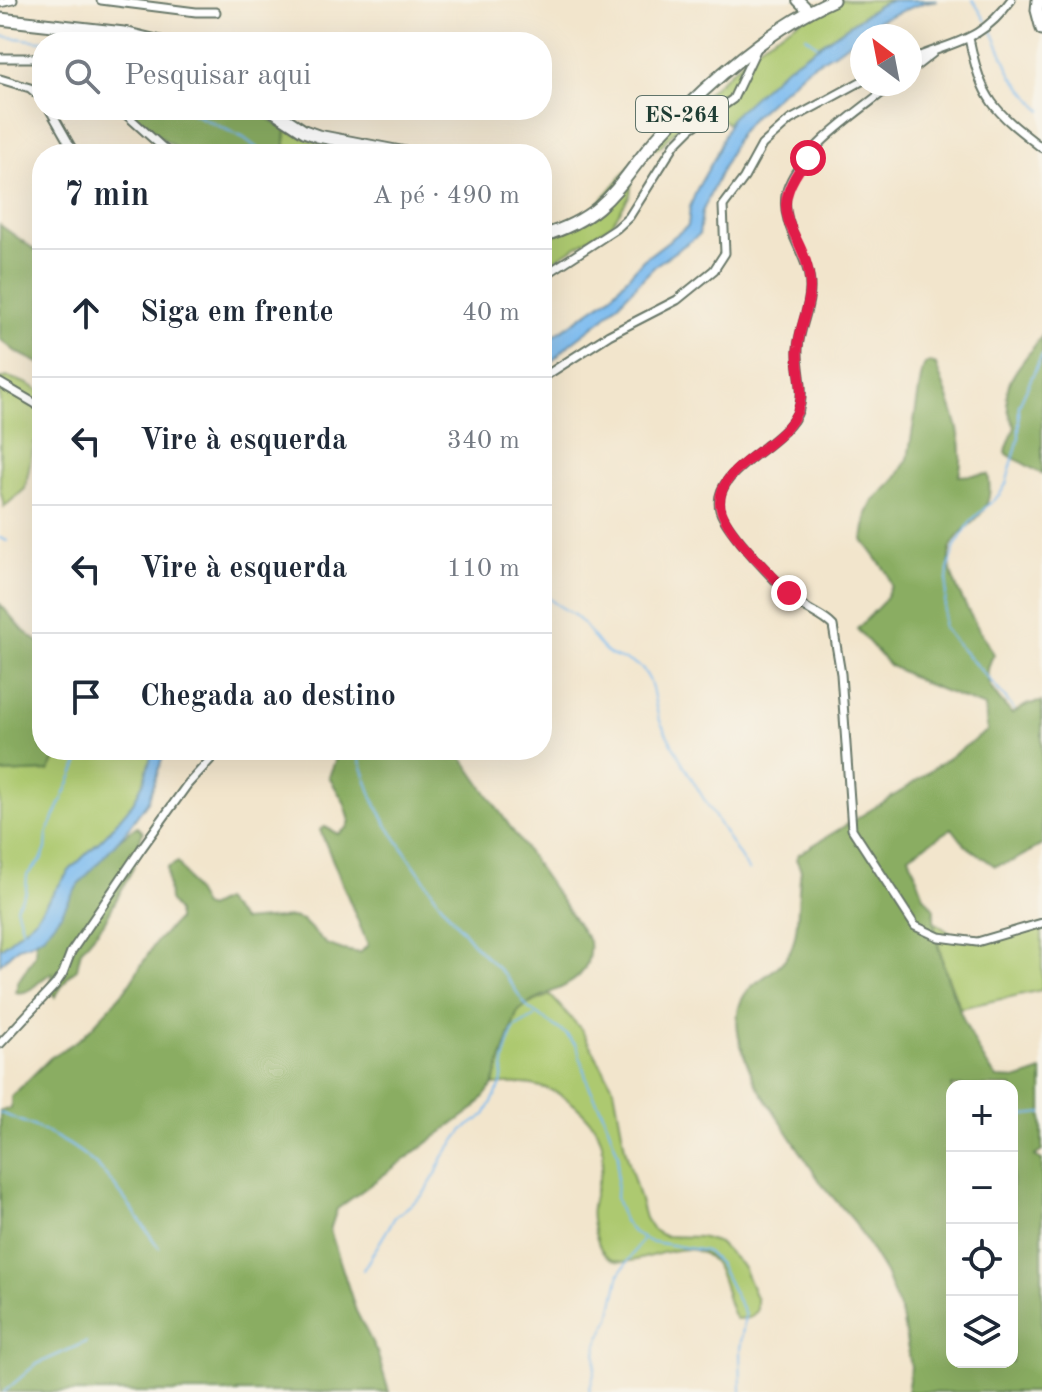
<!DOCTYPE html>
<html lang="pt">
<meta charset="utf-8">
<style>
body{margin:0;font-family:"Old Standard TT",serif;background:#f6f6f7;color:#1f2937}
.controls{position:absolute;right:24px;bottom:24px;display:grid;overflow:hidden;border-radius:16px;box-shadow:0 8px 32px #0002}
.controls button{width:72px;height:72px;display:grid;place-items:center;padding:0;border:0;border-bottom:2px solid #e0e1e3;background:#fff;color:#1f2937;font:40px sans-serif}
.compass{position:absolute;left:850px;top:24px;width:72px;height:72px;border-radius:50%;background:#fff;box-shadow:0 8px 32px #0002;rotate:328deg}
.stop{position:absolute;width:24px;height:24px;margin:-18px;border:6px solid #e11d48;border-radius:50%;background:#fff}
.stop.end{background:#e11d48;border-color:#fff;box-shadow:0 2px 8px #0008}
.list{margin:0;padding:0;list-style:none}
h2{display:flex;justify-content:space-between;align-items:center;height:104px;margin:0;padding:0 32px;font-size:34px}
h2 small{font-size:26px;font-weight:400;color:#747a83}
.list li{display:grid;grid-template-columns:52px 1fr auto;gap:24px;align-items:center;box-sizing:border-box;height:128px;padding:0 32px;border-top:2px solid #e0e1e3}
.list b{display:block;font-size:30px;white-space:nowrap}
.list em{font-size:26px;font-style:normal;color:#747a83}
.icon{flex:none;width:44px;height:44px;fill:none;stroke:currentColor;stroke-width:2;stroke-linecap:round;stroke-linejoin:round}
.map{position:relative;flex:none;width:1042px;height:1392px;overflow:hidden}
.search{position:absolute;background:#fff;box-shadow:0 8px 32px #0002;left:32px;top:32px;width:520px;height:88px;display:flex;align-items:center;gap:20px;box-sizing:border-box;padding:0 28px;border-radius:32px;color:#747a83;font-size:30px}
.panel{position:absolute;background:#fff;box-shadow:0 8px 32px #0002;left:32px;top:144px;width:520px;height:616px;border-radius:32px}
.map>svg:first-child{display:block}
.green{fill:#adc970;stroke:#668352;stroke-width:2}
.forest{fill:#8aad62;stroke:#54754b;stroke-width:2;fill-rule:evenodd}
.water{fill:#7cbbf0;stroke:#4e7c92;stroke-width:2}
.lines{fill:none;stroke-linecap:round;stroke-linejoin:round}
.stream{stroke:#7cbbf0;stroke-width:2}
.street-casing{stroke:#697869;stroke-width:11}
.secondary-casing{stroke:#697869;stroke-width:14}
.primary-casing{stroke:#697869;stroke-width:15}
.street{stroke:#fff;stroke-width:7}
.secondary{stroke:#fff;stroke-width:10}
.primary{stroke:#fff;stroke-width:11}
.route{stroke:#e11d48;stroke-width:10}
.labels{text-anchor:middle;stroke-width:8;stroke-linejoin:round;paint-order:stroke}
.shield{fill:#f7f3e8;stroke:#60746a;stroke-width:2}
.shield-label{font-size:22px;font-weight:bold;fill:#1f3d34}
</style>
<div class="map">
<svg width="1042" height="1392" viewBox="0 0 1042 1392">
<rect width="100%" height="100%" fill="#f7f3e8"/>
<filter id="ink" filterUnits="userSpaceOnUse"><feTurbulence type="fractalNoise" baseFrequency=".0125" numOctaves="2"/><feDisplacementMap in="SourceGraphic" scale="16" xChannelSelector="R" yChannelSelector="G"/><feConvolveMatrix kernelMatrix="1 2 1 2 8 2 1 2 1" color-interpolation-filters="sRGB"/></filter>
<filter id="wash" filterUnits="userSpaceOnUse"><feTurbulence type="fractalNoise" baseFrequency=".006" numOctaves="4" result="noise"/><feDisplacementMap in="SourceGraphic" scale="32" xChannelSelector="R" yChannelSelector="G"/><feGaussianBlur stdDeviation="1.8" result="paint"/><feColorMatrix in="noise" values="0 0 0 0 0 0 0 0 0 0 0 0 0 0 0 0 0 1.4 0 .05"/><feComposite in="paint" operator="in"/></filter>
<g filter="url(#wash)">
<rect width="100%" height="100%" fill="#f2e5cc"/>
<path class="green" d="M833,0H892L878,6L783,70L728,124L711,110L679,126L660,147L647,152L632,178L630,195L612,224L542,268V239L581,224L646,148L760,45Z
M286,130L325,146L380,154H284Z
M8,377L28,384L42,392V441L34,443L25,489L4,507L0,488V379Z
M59,750H153L144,781L133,803L106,835L70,870L34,920L0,949V773L49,771Z
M933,921L960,940H976L1042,925V990L960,1008L944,967Z
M550,995L581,1029L614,1088L625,1148L645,1218L652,1229L664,1236L700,1237L719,1243L743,1267L757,1300V1311L749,1318L736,1319C725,1302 726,1279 714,1263C684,1225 630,1280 605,1255C601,1251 598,1243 597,1239C581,1201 605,1183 603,1150C601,1124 570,1097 548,1089C531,1083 510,1083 493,1085L517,1013L522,1007Z"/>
<path class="forest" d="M131,110H255L286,130L284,154H186L146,128Z
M0,225L42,255V365L16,352L0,339Z
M1042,335V474L1005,453L1015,427C993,384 1019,371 1042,335Z
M930,362L936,365C948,401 968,437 959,476L988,474C999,526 950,522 949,559C949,582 981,634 994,654C978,682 994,693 1012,714L1028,704L1042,702V845L1013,861L995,866L965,845L952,828L909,856L924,896L934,909C931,949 970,1047 997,1078L1019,1079L1042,1071V1151L1035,1156L1042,1160V1392H907L911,1367L902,1316L885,1273L853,1220L823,1186L756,1084C742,1053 722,1008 756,983C770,972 783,966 791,949C800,930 797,892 801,870L796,859L799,854L903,790L987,731L985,707L924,683L889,665L857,629L884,601L891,586L888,574L863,540L867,514L873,501L893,482L908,459L922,372L925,364ZM952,1086H1012V1362H952Z
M0,604L24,631L42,645V750H59L49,771L0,773Z
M339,750H457L589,941C594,993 543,985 517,1013L493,1085L475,1108L337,1209L330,1230L356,1311L377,1352L389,1392H0V1111L11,1108V1097L50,1058L81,1038L93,1026L126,989L156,942L177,920V912L169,900L167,868L178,862L203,906L208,908L223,900L242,921L292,917L302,920L326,944L343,950L360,953L368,945L320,830L325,827L338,834L347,828L350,821L344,802L329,777Z
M137,826L143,832L135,854L133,868L104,923L81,950L77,969L70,974L55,997L50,989L53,973C39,977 32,996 16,992L18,982L35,955L36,941L52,926L78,885L112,845Z"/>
<path class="water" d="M892,0H937L925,2L879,20L839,50L809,67L752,118L738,135L702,212L699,235L657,264L604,318L571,343L542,371V344L610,297L643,260L688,226L690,207L697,189L715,157L731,118L783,70L878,6Z
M153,750H165L148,801L123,835L78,885L61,914L44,935L29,944L18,947L0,964V949L34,920L70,870L106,835L133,803L144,781Z"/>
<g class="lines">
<path class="stream" d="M973,0L986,21
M992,31L1012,76L1042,111
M0,36L40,41L57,37L69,39
M805,36L817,45
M185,110L244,138L265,154
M0,538L7,541
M542,553L551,559L549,576L544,585C543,602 565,607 576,617C589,627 595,644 608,653C619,661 631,659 641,668C657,684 652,707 662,725C688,775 718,823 749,871
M1014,710C993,679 965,657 943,627L948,570L955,546L972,520L1000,494L1006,484L1019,438V405L1042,355
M356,750L374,801L387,825L438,900L476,947L505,975L528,1008L566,1034L577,1046L588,1084L604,1115L618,1154L616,1198L624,1221L633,1232L648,1241L706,1251L719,1264L745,1315L740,1349L741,1392
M24,934L16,907L26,891L27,875L41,860L46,849L47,834L84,750
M0,1113C36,1126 76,1143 103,1172C124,1195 141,1223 159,1248
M1017,1116L1042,1113
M363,1270L395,1217L423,1195L436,1174L443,1157L463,1130L485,1115L501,1085L505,1057L512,1033L516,1027L535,1016
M4,1392L35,1365L86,1342
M589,1392L595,1370L597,1344L610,1318L620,1273L642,1240"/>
</g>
</g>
<g filter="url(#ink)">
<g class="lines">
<defs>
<path id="street" d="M101,0L196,12H216
M0,3L13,0
M969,38C982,101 993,110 1042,148
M72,42L74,28
M0,58H42
M910,60C955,41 981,42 1011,0
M910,71L933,53
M0,79L30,88L42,98
M893,84C861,110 805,146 789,185C784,196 785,209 788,220C794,243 811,264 810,289C810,310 799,328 798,349C797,369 805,389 799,409C787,446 710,469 720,510C726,531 784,591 803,606C813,613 825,617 833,626L841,674L852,829L915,926L939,937L977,942L1042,923
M50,110L75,154
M121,110L170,154
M542,277L616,229L629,217L675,144L690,129L733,99L757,48
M542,378L609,335L677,300L714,270L725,253L723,206L744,178L762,145L790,120L862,81
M0,383L36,404L42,411
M0,1044L55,985L63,973L71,952L141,849L187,785L219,750"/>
<path id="secondary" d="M798,0L809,11"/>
<path id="primary" d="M1038,0L1037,10L1042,29
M0,19L124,33L161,42
M272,110L304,131L318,136L411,154
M542,236C614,214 618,180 664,130C710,81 772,27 833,0"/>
</defs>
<use href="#street" class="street-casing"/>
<use href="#secondary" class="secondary-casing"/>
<use href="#primary" class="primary-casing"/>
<use href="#street" class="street"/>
<use href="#secondary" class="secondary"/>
<use href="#primary" class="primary"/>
</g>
</g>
<g class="lines" filter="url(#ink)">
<path class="route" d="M789,593C772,575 720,528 720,503C719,459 798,446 801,396C802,379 796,363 798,347C799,327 810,308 810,288C810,230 757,221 808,158"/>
</g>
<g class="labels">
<rect class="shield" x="636" y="96" width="92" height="36" rx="6"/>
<g class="shield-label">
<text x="682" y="122">ES-264</text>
</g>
</g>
</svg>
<div class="controls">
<button>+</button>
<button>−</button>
<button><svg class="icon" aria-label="locate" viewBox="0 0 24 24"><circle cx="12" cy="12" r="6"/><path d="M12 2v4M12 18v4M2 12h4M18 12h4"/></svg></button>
<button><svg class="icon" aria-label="layers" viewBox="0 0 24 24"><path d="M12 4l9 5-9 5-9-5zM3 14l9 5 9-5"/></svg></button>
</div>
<svg class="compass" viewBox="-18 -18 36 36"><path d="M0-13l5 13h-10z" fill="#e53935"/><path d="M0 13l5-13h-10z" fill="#747a83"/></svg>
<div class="stop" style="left:808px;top:158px"></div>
<div class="stop end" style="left:789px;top:593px"></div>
<div class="search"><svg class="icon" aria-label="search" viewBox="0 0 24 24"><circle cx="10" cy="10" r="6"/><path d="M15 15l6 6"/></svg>Pesquisar aqui</div>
<section class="panel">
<h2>7 min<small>A pé · 490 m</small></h2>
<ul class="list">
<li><svg class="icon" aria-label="ahead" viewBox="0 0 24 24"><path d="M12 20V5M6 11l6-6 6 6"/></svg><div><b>Siga em frente</b></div><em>40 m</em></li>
<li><svg class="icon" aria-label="left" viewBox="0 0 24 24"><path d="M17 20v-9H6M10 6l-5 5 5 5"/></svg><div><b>Vire à esquerda</b></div><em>340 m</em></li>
<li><svg class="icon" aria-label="left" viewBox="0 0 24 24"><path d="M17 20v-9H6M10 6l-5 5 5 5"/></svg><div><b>Vire à esquerda</b></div><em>110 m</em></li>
<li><svg class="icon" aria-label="arrive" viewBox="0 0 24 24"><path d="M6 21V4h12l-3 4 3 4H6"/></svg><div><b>Chegada ao destino</b></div></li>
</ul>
</section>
</div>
